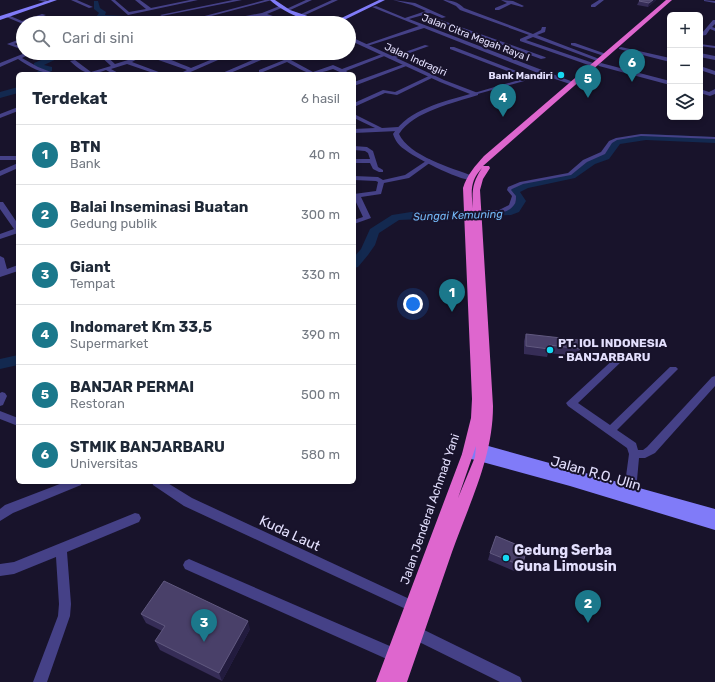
<!DOCTYPE html>
<html lang="id">
<meta charset="utf-8">
<style>
body{margin:0;font-family:Rubik,sans-serif;background:#f6f6f7;color:#1f2937}
.controls{position:absolute;right:12px;top:12px;display:grid;overflow:hidden;border-radius:6px;box-shadow:0 2px 6px #0003}
.controls button{width:36px;height:36px;display:grid;place-items:center;padding:0;border:0;border-bottom:1px solid #e0e1e3;background:#fff;color:#1f2937;font:20px sans-serif}
.you{position:absolute;left:413px;top:304px;width:14px;height:14px;margin:-10px;border:3px solid #fff;border-radius:50%;background:#1a73e8;box-shadow:0 0 0 6px #1a73e833}
.badge{display:grid;place-items:center;width:26px;height:26px;border-radius:50%;background:#1b788b;color:#fff;font-size:13px;font-weight:700}
.pin{position:absolute;translate:-50% -33px;filter:drop-shadow(0 1px 2px #0008)}
.pin::after{content:'';position:absolute;top:21px;width:14px;height:12px;background:inherit;clip-path:polygon(0 0,100% 0,50% 100%)}
.list{margin:0;padding:0;list-style:none}
h2{display:flex;justify-content:space-between;align-items:center;height:52px;margin:0;padding:0 16px;font-size:17px}
h2 small{font-size:13px;font-weight:400;color:#747a83}
.list li{display:grid;grid-template-columns:26px 1fr auto;gap:12px;align-items:center;box-sizing:border-box;height:60px;padding:0 16px;border-top:1px solid #e0e1e3}
.list b{display:block;font-size:15px;white-space:nowrap}
.list p{margin:0;font-size:13px;white-space:nowrap;color:#747a83}
.list em{font-size:13px;font-style:normal;color:#747a83}
.icon{flex:none;width:22px;height:22px;fill:none;stroke:currentColor;stroke-width:2;stroke-linecap:round;stroke-linejoin:round}
.map{position:relative;flex:none;width:715px;height:682px;overflow:hidden}
.search{position:absolute;background:#fff;box-shadow:0 2px 6px #0003;left:16px;top:16px;width:340px;height:44px;display:flex;align-items:center;gap:10px;box-sizing:border-box;padding:0 14px;border-radius:22px;color:#747a83;font-size:15px}
.panel{position:absolute;background:#fff;box-shadow:0 2px 6px #0003;left:16px;top:72px;width:340px;height:412px;border-radius:6px}
.map>svg:first-child{display:block}
.lines{fill:none;stroke-linecap:round;stroke-linejoin:round}
.river{fill:#132950;fill-rule:evenodd}
.pedestrian{fill:#454187;fill-rule:evenodd}
.minor{fill:#454187;fill-rule:evenodd}
.tertiary{fill:#454187;fill-rule:evenodd}
.secondary{fill:#807bf8;fill-rule:evenodd}
.trunk{fill:#de66ce;fill-rule:evenodd}
.wall{fill:#362d57}
.shaded-wall{fill:#221b3e}
.building{fill:#494069;stroke:#615980}
.poi-dot{fill:#16d9f2;stroke:#18132b;stroke-width:1.5}
.labels{text-anchor:middle;stroke-width:4;stroke-linejoin:round;paint-order:stroke}
.far-street-label{font-size:10px;fill:#e3dffd;stroke:#18132b}
.far-poi-label{font-size:10px;font-weight:bold;fill:#e3dffd;stroke:#18132b;text-anchor:end}
.far-water-label{font-size:11px;font-style:italic;fill:#73b8f7;stroke:#18132b}
.poi-label{font-size:12px;font-weight:bold;fill:#e3dffd;stroke:#18132b;text-anchor:start}
.street-label{font-size:12px;fill:#e3dffd;stroke:#18132b}
.near-street-label{font-size:14px;fill:#e3dffd;stroke:#18132b}
.near-poi-label{font-size:14px;font-weight:bold;fill:#e3dffd;stroke:#18132b;text-anchor:start}
</style>
<div class="map">
<svg width="715" height="682" viewBox="0 0 715 682">
<rect width="100%" height="100%" fill="#18132b"/>
<g class="lines">
<path class="river" d="M94,1H98L100,8L106,12L105,15L143,17L147,19L138,23H127L131,21L98,18L96,17L99,13L94,9Z
M58,53H69L44,65L52,67V71L44,74H33L42,69L34,67V63Z
M18,87V93L0,98V92Z
M646,134L715,137V143L646,140L620,144L609,159L595,164L575,178L528,188L520,192L526,201L519,212L511,215L399,220L379,233L375,245L368,255L358,267L354,268V257L361,249L370,229L392,215L411,212L506,210L511,208L516,201L510,192L512,188L521,184L568,174L587,160L601,155L614,139Z
M18,355V365L0,369V359Z"/>
<path class="pedestrian" d="M641,134L715,137V139L641,136L617,140L612,143L605,154L587,162L571,175L523,184L512,189L511,190L516,196C516,199 516,203 514,205C508,214 492,215 484,211L486,210H499L509,205L512,196L507,190L508,187L520,182L568,173L583,160L601,152L609,141L616,138Z"/>
<path class="minor" d="M71,0H77L93,7L89,8Z
M111,0H115L129,12L146,9L135,0H140L151,8L190,0H198L128,15Z
M233,0H242L162,16L160,15Z
M265,0H272L185,23H178Z
M306,0H312L288,11L284,10Z
M332,0H338L303,16L299,15Z
M393,0L415,3L446,17L442,18L430,13L409,19L576,83L573,85L543,75L424,28L364,47V45L419,26L372,7L376,6L405,18L426,11L412,5Z
M443,0C451,0 458,2 464,8L533,34L541,30L542,27H546L545,32L537,35L602,60L597,61L533,37L526,40L596,64V66L594,67L520,41V39L529,35L460,10L456,6Z
M501,0L513,1L524,6L522,7L511,4L499,10H495V8L507,3Z
M599,0H604L595,7H591V5Z
M282,5L284,7L267,14L294,23C287,23 279,18 272,18C266,19 261,23 254,23L268,17C254,13 240,23 226,23L240,17L262,13Z
M42,14L46,15L23,24L4,16L8,15L22,21Z
M63,18L69,23H64L62,21L56,23H50Z
M438,19L545,57L546,58L541,59L436,21Z
M713,20H715V24L712,27L715,28V31L710,29L706,35L700,36V34L702,33Z
M23,38V41L14,44L23,47V50L7,44Z
M571,43H575L609,55L604,56L571,45Z
M700,44L715,46V48L700,46Z
M425,45L429,46L393,59L388,58Z
M450,47H454L535,78L474,95V93L526,78L450,49Z
M621,47L670,58V62L619,49V48Z
M25,53H32L22,58L38,67L56,74C41,74 30,67 18,59L0,67V63Z
M97,53H103L115,64L128,60C141,44 175,62 191,68L227,53H234L186,74H179L187,70L144,55L132,62L164,74H156L127,64L111,69L120,74H113L106,70C89,76 84,74 70,61L75,60L91,72L111,66Z
M183,53H191L198,55L204,53H211L198,59Z
M269,53H278L313,72L333,65L342,69L382,54L387,55L346,71L349,73L348,74H344L333,69C308,77 310,74 287,62L263,72H259V70L284,60L273,55L228,74H220Z
M700,53L715,56V60L700,57Z
M404,64L409,65L354,86V82Z
M700,66L715,71V75L700,70Z
M431,75L436,76L397,95L385,93L354,107V103L383,90L395,92Z
M18,107V111L0,118V114Z
M354,114L382,128L398,127L401,129L398,131L354,133V129L375,128L354,118Z
M354,146L367,147L373,151L378,167L383,170V172H379L373,169L370,163H354V159H370L368,153L365,151L354,150Z
M0,156H18V160H0Z
M429,159L432,161L431,162L409,178L384,183L381,194L361,197L371,218L354,224V220L363,217L354,198V194L376,191L378,182L376,181L354,180V176L378,177L383,180L405,175Z
M18,163V168L0,176V171Z
M0,202H3L18,224V233L0,239V234L14,229L0,209Z
M0,256L4,258L7,269L18,265V271L0,277Z
M619,356L622,357L624,359L622,361L578,403L610,425L670,367H676L678,369L617,430L636,443L638,450H643L647,447L712,377L715,376V386L655,453L645,458H639L636,491L634,494L630,496L626,494L624,491L629,454L627,448L568,406L566,403L616,357Z
M2,392L5,393L7,396L3,405L0,406V393Z
M0,411L18,418V426L0,419Z
M65,482H82L81,485L13,513L0,521V509L5,505Z
M152,482H166L192,498L416,602L418,606L416,610L412,612L408,610L184,506L153,485Z
M135,513L139,514L141,518L139,522L67,552L71,604L70,616L47,682H33L58,616L59,604L56,557L14,574L0,576V564L14,562Z
M189,559L399,650L401,655L399,660L394,662L389,660L185,569L183,565L185,561Z
M416,626L520,677L522,682H500L411,638L409,633L411,628Z"/>
<path class="tertiary" d="M38,0H46L50,2L48,3Z
M704,0L715,1V3L704,1Z
M349,36L444,80L478,93V95C454,103 414,111 399,134C409,156 452,168 473,176V180C462,182 413,157 404,149C398,145 395,140 393,134C409,109 443,102 470,94L440,82L349,40Z
M601,63L670,81V85L599,66L598,65Z
M700,89L709,92L715,89V94L710,96L700,93Z"/>
<path class="secondary" d="M50,0H57L0,20V16Z
M270,0H275L290,10L328,23C308,23 284,13 270,0Z
M379,0H385L338,23H331Z
M474,442L715,509V530L570,486L464,457L462,454L464,451L469,450L468,447L470,444Z"/>
<path class="trunk" d="M666,0H672L483,166H489L490,168L483,179L480,190L493,406C493,458 469,504 452,552C437,595 422,639 407,682H376L462,454L471,418L472,399L463,188C467,175 475,166 484,156ZM482,168C472,183 472,191 473,208C471,191 470,181 482,168ZM476,446L475,457L458,498Z"/>
</g>
<path class="wall" d="M640,0H656L648,7L637,5L639,1Z
M526,334L580,349L577,356L548,353L547,357L524,354V341Z
M490,553L522,566L519,573L488,560Z
M141,614L250,629L222,681L160,650L155,641L162,631L146,623Z"/>
<path class="shaded-wall" d="M653,0H656L648,7L649,3Z
M248,621L250,629L222,681L219,673Z"/>
<path class="building" d="M640,0H653L649,3L639,1Z
M526,334L579,340L580,349L549,345V349L526,346Z
M496,536L527,549L522,566L490,553Z
M164,581L248,621L219,673L155,641L165,626L141,614Z"/>
<g class="poi-dot">
<circle cx="561" cy="75" r="4"/>
<circle cx="550" cy="350" r="4"/>
<circle cx="506" cy="558" r="4"/>
</g>
<g class="labels">
<g class="far-street-label">
<text transform="translate(476 37) rotate(21)" y="4">Jalan Citra Megah Raya I</text>
<text transform="translate(416 59) rotate(24)" y="4">Jalan Indragiri</text>
</g>
<g class="far-poi-label">
<text x="553" y="79">Bank Mandiri</text>
</g>
<g class="far-water-label">
<text transform="translate(458 215) rotate(-2)" y="4">Sungai Kemuning</text>
</g>
<g class="poi-label">
<text x="558" y="347">PT. IOL INDONESIA<tspan x="558" dy="14">- BANJARBARU</tspan></text>
</g>
<g class="street-label">
<text transform="translate(430 509) rotate(-71)" y="4">Jalan Jenderal Achmad Yani</text>
</g>
<g class="near-street-label">
<text transform="translate(596 473) rotate(16)" y="5">Jalan R.O. Ulin</text>
<text transform="translate(290 533) rotate(25)" y="5">Kuda Laut</text>
</g>
<g class="near-poi-label">
<text x="514" y="555">Gedung Serba<tspan x="514" dy="16">Guna Limousin</tspan></text>
</g>
</g>
</svg>
<div class="controls">
<button>+</button>
<button>−</button>
<button><svg class="icon" aria-label="layers" viewBox="0 0 24 24"><path d="M12 4l9 5-9 5-9-5zM3 14l9 5 9-5"/></svg></button>
</div>
<div class="you"></div>
<div class="pin badge" style="left:452px;top:312px">1</div>
<div class="pin badge" style="left:588px;top:623px">2</div>
<div class="pin badge" style="left:204px;top:642px">3</div>
<div class="pin badge" style="left:503px;top:117px">4</div>
<div class="pin badge" style="left:588px;top:98px">5</div>
<div class="pin badge" style="left:632px;top:82px">6</div>
<div class="search"><svg class="icon" aria-label="search" viewBox="0 0 24 24"><circle cx="10" cy="10" r="6"/><path d="M15 15l6 6"/></svg>Cari di sini</div>
<section class="panel">
<h2>Terdekat<small>6 hasil</small></h2>
<ul class="list">
<li><span class="badge">1</span><div><b>BTN</b><p>Bank</p></div><em>40 m</em></li>
<li><span class="badge">2</span><div><b>Balai Inseminasi Buatan</b><p>Gedung publik</p></div><em>300 m</em></li>
<li><span class="badge">3</span><div><b>Giant</b><p>Tempat</p></div><em>330 m</em></li>
<li><span class="badge">4</span><div><b>Indomaret Km 33,5</b><p>Supermarket</p></div><em>390 m</em></li>
<li><span class="badge">5</span><div><b>BANJAR PERMAI</b><p>Restoran</p></div><em>500 m</em></li>
<li><span class="badge">6</span><div><b>STMIK BANJARBARU</b><p>Universitas</p></div><em>580 m</em></li>
</ul>
</section>
</div>
